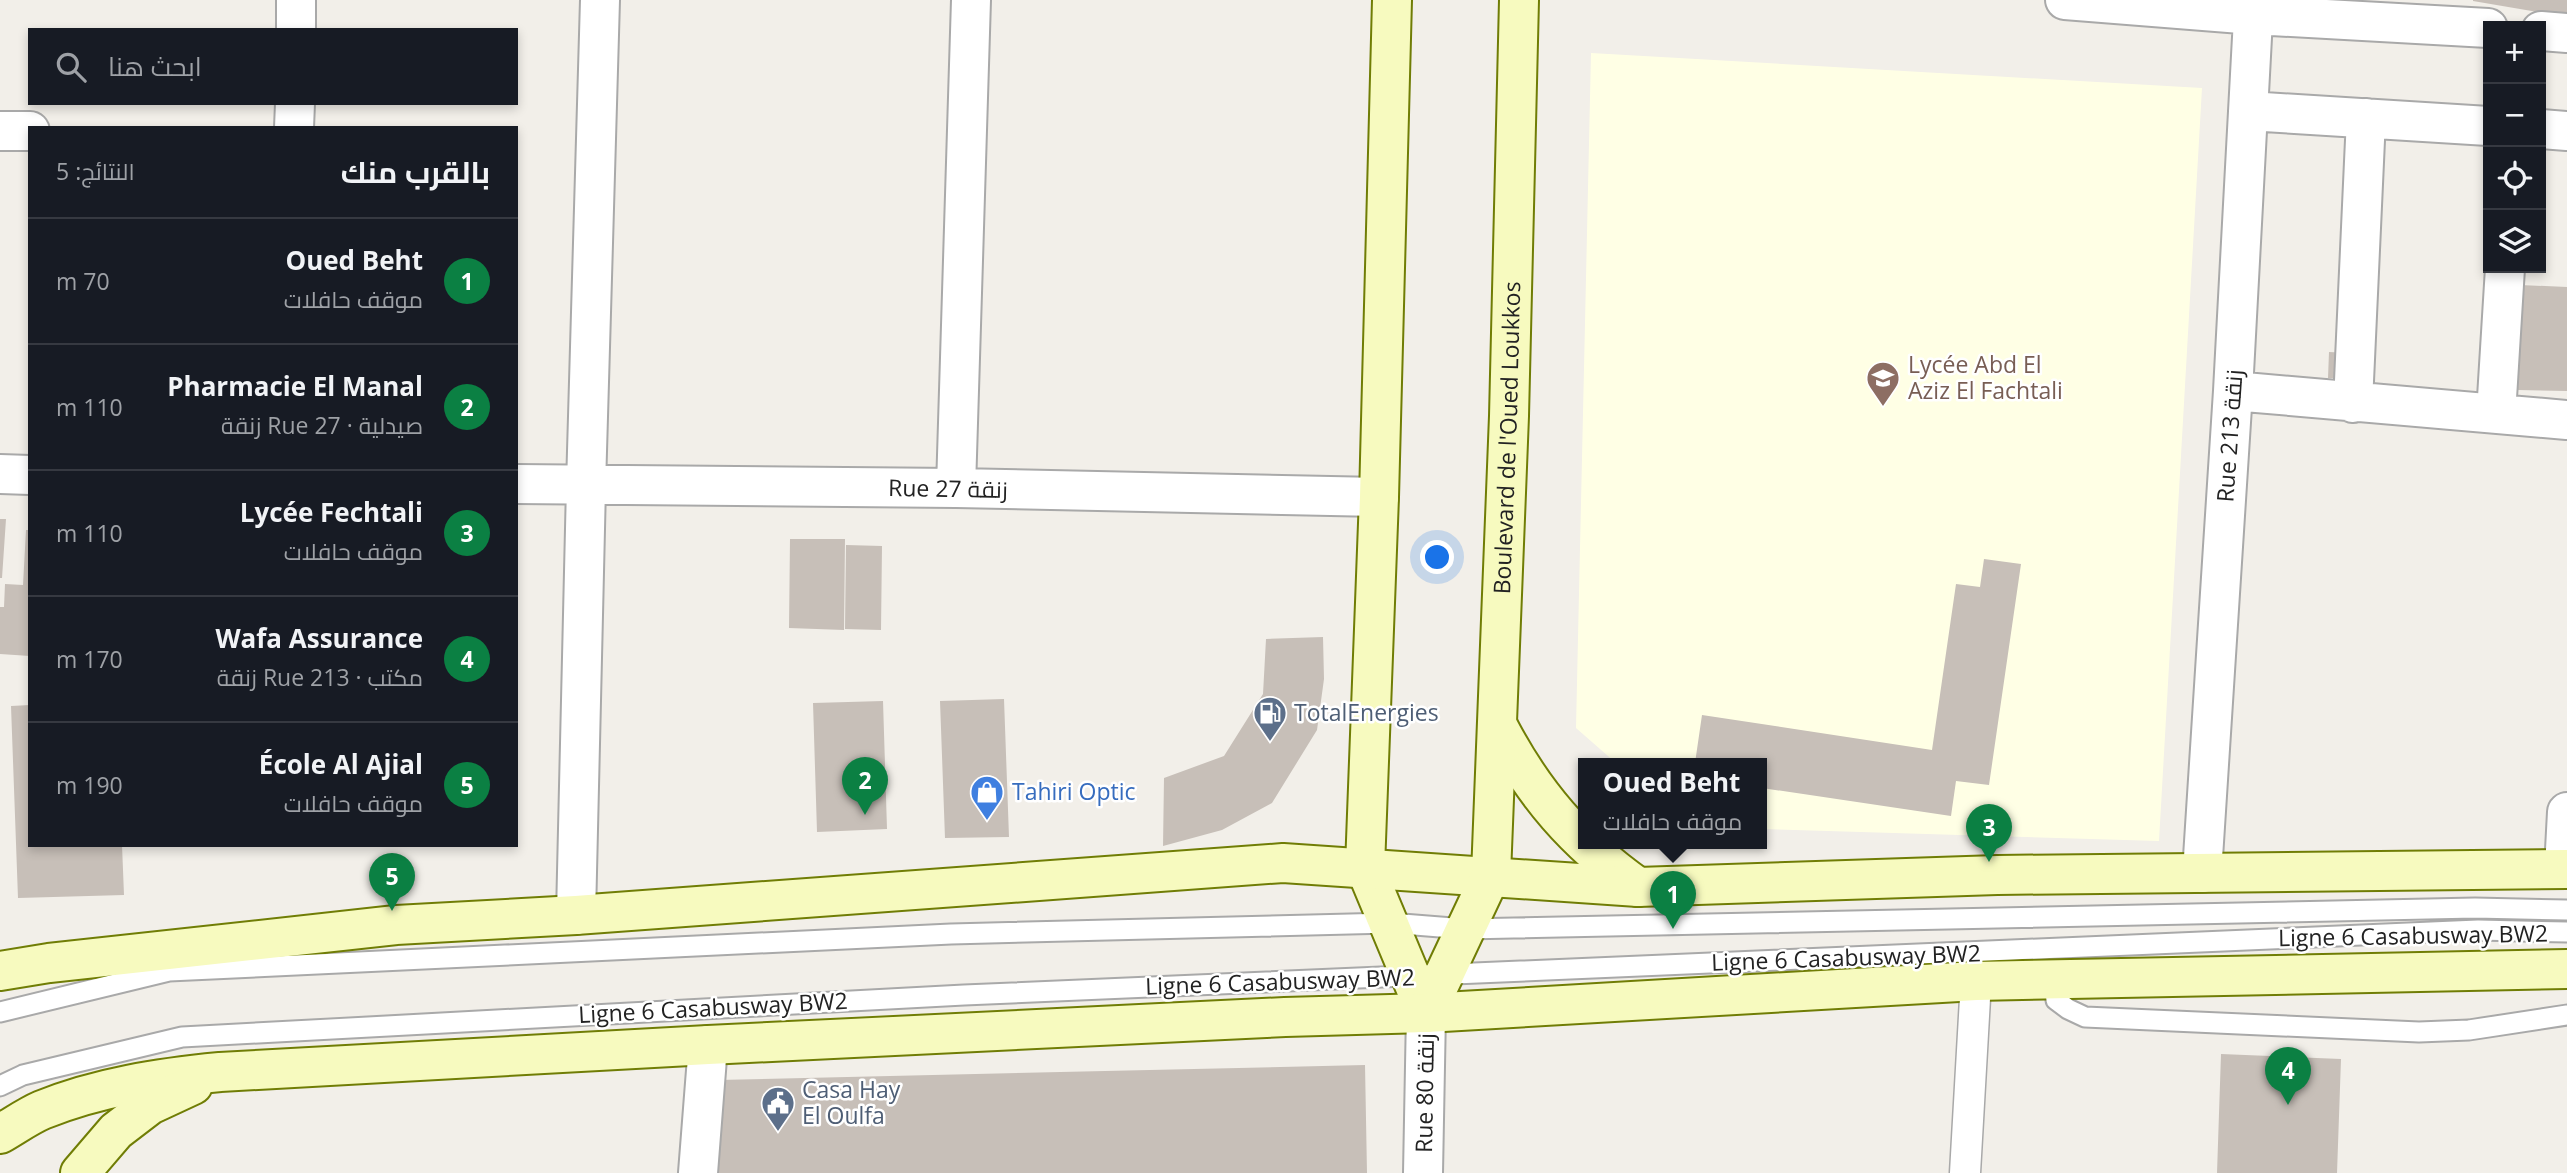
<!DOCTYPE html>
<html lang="ar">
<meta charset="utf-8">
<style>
body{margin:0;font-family:"Open Sans",Cairo,sans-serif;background:#242831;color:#f1f3f6;direction:rtl}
.controls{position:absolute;right:21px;top:21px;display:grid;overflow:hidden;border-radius:0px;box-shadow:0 4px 10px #0003}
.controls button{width:63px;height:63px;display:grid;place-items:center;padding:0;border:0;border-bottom:2px solid #363941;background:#171b24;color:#f1f3f6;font:35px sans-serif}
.you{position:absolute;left:1438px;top:558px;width:24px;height:24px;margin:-18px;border:5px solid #fff;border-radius:50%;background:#1a73e8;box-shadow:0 0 0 10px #1a73e833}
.badge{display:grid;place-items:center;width:46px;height:46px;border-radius:50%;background:#0b8043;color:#fff;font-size:23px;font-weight:700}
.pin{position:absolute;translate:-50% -58px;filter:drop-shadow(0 2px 4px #0008)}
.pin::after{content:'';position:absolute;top:37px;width:24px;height:21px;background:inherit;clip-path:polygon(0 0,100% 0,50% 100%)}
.popup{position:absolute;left:1578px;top:758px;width:189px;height:91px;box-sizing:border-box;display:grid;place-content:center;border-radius:0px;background:#171b24;filter:drop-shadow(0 2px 5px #0005);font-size:23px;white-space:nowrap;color:#9ea1a6}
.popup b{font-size:26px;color:#f1f3f6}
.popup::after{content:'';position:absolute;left:50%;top:100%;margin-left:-14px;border:14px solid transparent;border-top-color:#171b24}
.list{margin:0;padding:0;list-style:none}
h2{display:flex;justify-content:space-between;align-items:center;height:91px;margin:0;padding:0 28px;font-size:30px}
h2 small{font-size:23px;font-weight:400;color:#9ea1a6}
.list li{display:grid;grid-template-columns:46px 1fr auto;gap:21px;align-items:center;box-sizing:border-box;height:126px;padding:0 28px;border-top:2px solid #363941}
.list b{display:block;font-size:26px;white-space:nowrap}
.list p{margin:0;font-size:23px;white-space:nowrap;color:#9ea1a6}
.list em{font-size:23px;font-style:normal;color:#9ea1a6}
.icon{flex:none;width:38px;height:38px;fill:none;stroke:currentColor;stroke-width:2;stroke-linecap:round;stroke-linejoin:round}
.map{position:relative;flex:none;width:2567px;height:1173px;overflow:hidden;direction:ltr}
.search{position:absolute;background:#171b24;box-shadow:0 4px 10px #0003;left:28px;top:28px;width:490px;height:77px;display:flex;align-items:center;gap:18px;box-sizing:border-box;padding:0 24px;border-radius:0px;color:#9ea1a6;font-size:26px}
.panel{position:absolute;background:#171b24;box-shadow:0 4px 10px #0003;left:28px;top:126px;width:490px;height:721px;border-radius:0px;direction:rtl}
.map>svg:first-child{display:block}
.education{fill:#ffffe5}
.building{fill:#c7bfb8}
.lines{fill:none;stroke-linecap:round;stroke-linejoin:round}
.service-casing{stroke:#a9a9a9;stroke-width:23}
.pedestrian-casing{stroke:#a9a9a9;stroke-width:33}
.minor-casing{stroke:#a9a9a9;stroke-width:42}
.secondary-casing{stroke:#707d05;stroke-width:42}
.service{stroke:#fff;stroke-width:19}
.pedestrian{stroke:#fff;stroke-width:30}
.minor{stroke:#fff;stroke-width:38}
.secondary{stroke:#f7fabf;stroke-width:38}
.labels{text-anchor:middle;stroke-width:5;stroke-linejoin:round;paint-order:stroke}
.education-label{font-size:23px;fill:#785e54;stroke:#fff;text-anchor:start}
.street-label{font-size:23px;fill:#222;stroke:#fff}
.service-label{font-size:23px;fill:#4e5e75;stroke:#fff;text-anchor:start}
.shop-label{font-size:23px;fill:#366cbe;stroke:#fff;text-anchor:start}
</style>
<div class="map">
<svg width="2567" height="1173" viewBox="0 0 2567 1173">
<rect width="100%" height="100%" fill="#f2efe9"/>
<path class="education" d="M1591,53L2202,88L2159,841L1762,829V763H1616L1576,728Z"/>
<path class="building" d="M2473,0H2567V17L2473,1Z
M2520,285L2567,287V391L2518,390Z
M2329,352L2349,353L2348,378H2328Z
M0,519H6L2,578H0Z
M26,530H30V656L0,654V607H4L5,584L23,585Z
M790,539H845L844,630L789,628Z
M846,545L882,546L881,630L845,629Z
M1984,559L2021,564L1989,785L1956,781L1951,816L1762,788V763H1695L1702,715L1932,750L1956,584L1980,587Z
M1323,637L1324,679L1317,730L1272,803L1222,830L1163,846L1164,778L1224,756L1263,694L1266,639Z
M1004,699L1009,837L945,838L940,701Z
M883,701L887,829L817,832L813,703Z
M30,705V845H122L124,895L18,898L11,706Z
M2221,1054L2341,1059L2337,1173H2217Z
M1365,1065L1367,1173H716L718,1080Z"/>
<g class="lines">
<defs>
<path id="service" d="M2054,980L2056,1000L2068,1009L2085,1017L2419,1032L2469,1030L2567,1015
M0,1012L169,971L951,934L1390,923L1465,929L2475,908L2567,910
M0,1086L23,1075L182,1037L964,995L2478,930L2567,932"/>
<path id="pedestrian" d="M1965,1173L1976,981"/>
<path id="minor" d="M2065,0L2254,15L2488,28
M296,30V0
M2541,31L2567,33
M2248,111L2488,126
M294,128L295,103
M2541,129L2567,131
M0,131H30
M2233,391L2567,420
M2353,403L2366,118
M2496,414L2505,268
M0,474L30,475
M516,484L956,488L1379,497
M956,488L971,0
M2564,869L2567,812
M2202,873L2233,391L2254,0
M576,915L586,486L600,0
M698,1173L708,1045
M1423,1173L1426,1013"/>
<g id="secondary">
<path d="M1392,0L1379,497L1365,867L1426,1013"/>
<path d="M1498,726C1534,795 1575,842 1638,887"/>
<path d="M0,971L49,963L396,925L576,915L1283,863L1638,887L1997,875L2567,869"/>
<path id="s1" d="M1426,1013L1491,875L1509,416L1519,0"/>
<path d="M0,1134C14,1126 28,1116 42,1110C99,1087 159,1078 220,1072L708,1045L1285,1017L1426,1013L1976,981L2567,969"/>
<path d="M80,1173L116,1131L150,1105L193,1085"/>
</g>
</defs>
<use href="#service" class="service-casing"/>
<use href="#pedestrian" class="pedestrian-casing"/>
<use href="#minor" class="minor-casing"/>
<use href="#secondary" class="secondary-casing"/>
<use href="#service" class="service"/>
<use href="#pedestrian" class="pedestrian"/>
<use href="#minor" class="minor"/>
<use href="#secondary" class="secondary"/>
</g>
<defs>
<symbol id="school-pin" viewBox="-11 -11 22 30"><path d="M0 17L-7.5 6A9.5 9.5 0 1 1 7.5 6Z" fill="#8d6e63" stroke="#fff"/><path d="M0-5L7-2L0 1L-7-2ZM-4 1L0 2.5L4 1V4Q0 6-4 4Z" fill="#fff"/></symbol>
<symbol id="fuel-pin" viewBox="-11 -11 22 30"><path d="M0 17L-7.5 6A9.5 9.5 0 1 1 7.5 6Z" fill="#5c6f8a" stroke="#fff"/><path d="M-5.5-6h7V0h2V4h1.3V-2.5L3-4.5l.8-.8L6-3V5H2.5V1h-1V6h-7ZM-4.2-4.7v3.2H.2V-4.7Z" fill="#fff"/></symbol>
<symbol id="shop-pin" viewBox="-11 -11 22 30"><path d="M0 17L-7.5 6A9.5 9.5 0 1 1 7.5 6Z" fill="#3f7fe0" stroke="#fff"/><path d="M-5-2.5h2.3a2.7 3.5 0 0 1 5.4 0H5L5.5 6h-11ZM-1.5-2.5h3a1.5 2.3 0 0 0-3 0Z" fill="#fff"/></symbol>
<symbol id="civic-pin" viewBox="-11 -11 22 30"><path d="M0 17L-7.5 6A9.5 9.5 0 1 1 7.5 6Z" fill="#5c6f8a" stroke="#fff"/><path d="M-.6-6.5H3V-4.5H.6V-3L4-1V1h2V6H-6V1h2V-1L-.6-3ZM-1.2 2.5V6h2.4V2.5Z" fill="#fff"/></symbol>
</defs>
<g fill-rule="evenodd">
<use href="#school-pin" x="1864" y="359" width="38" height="52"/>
<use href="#fuel-pin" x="1251" y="694" width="38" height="52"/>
<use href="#shop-pin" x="968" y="773" width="38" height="52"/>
<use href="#civic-pin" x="759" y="1084" width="38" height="52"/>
</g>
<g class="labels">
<g class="education-label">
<text x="1908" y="373">Lycée Abd El<tspan x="1908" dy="26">Aziz El Fachtali</tspan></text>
</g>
<g class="street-label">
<text transform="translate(2230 436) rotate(-86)" y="8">Rue 213 زنقة</text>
<text dy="8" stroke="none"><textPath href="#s1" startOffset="590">Boulevard de l'Oued Loukkos</textPath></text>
<text transform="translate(948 489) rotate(1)" y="8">Rue 27 زنقة</text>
<text transform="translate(2413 936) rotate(-1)" y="8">Ligne 6 Casabusway BW2</text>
<text transform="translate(1846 958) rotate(-2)" y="8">Ligne 6 Casabusway BW2</text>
<text transform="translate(1280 982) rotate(-2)" y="8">Ligne 6 Casabusway BW2</text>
<text transform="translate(713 1008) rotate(-3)" y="8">Ligne 6 Casabusway BW2</text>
<text transform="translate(1425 1093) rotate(-89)" y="8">Rue 80 زنقة</text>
</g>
<g class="service-label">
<text x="1294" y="721">TotalEnergies</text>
<text x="802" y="1098">Casa Hay<tspan x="802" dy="26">El Oulfa</tspan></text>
</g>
<g class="shop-label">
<text x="1012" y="800">Tahiri Optic</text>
</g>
</g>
</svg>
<div class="controls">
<button>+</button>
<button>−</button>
<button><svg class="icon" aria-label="locate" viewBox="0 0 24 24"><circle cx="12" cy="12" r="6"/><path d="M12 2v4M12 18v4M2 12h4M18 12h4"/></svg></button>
<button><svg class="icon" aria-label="layers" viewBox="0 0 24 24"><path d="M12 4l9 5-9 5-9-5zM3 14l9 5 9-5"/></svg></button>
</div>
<div class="you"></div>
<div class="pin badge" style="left:1673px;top:929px">1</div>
<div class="popup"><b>Oued Beht</b>موقف حافلات</div>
<div class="pin badge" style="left:865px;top:815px">2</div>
<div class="pin badge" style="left:1989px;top:862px">3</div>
<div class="pin badge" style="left:2288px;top:1105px">4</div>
<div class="pin badge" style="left:392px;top:911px">5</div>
<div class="search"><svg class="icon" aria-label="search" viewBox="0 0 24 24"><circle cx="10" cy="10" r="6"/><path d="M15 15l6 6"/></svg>ابحث هنا</div>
<section class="panel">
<h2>بالقرب منك<small>النتائج: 5</small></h2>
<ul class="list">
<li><span class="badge">1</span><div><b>Oued Beht</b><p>موقف حافلات</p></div><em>70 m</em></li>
<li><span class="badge">2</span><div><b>Pharmacie El Manal</b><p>صيدلية · Rue 27 زنقة</p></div><em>110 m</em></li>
<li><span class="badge">3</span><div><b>Lycée Fechtali</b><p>موقف حافلات</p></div><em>110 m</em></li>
<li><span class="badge">4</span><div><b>Wafa Assurance</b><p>مكتب · Rue 213 زنقة</p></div><em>170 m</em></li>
<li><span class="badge">5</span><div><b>École Al Ajial</b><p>موقف حافلات</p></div><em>190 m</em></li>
</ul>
</section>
</div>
